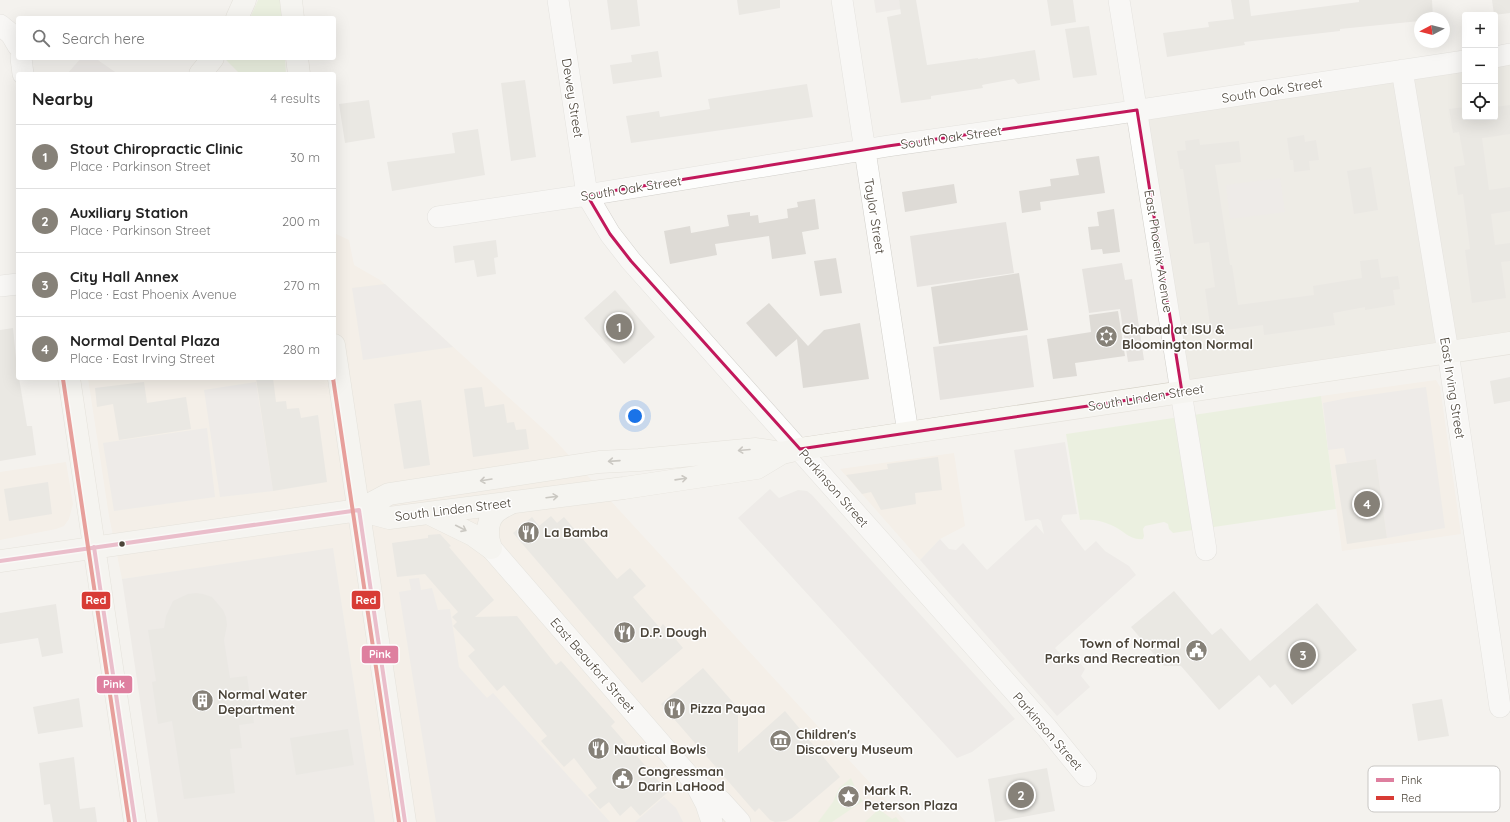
<!DOCTYPE html>
<meta charset="utf-8">
<style>
body{margin:0;font-family:Quicksand,sans-serif;background:#f6f6f6;color:#222}
.controls{position:absolute;right:12px;top:12px;display:grid;overflow:hidden;border-radius:4px;box-shadow:0 4px 16px #0002}
.controls button{width:36px;height:36px;display:grid;place-items:center;padding:0;border:0;border-bottom:1px solid #e0e0e0;background:#fff;color:#222;font:20px sans-serif}
.compass{position:absolute;left:1414px;top:12px;width:36px;height:36px;border-radius:50%;background:#fff;box-shadow:0 4px 16px #0002;rotate:263deg}
.you{position:absolute;left:635px;top:416px;width:14px;height:14px;margin:-10px;border:3px solid #fff;border-radius:50%;background:#1a73e8;box-shadow:0 0 0 6px #1a73e833}
.badge{display:grid;place-items:center;width:26px;height:26px;border-radius:50%;background:#868178;color:#fff;font-size:13px;font-weight:700}
.pin{position:absolute;translate:-50% -50%;border:2px solid #fff;box-shadow:0 1px 4px #0006}
.list{margin:0;padding:0;list-style:none}
h2{display:flex;justify-content:space-between;align-items:center;height:52px;margin:0;padding:0 16px;font-size:17px}
h2 small{font-size:13px;font-weight:400;color:#767676}
.list li{display:grid;grid-template-columns:26px 1fr auto;gap:12px;align-items:center;box-sizing:border-box;height:64px;padding:0 16px;border-top:1px solid #e0e0e0}
.list b{display:block;font-size:15px;white-space:nowrap}
.list p{margin:0;font-size:13px;white-space:nowrap;color:#767676}
.list em{font-size:13px;font-style:normal;color:#767676}
.icon{flex:none;width:22px;height:22px;fill:none;stroke:currentColor;stroke-width:2;stroke-linecap:round;stroke-linejoin:round}
.map{position:relative;flex:none;width:1510px;height:822px;overflow:hidden}
.search{position:absolute;background:#fff;box-shadow:0 4px 16px #0002;left:16px;top:16px;width:320px;height:44px;display:flex;align-items:center;gap:10px;box-sizing:border-box;padding:0 14px;border-radius:4px;color:#767676;font-size:15px}
.panel{position:absolute;background:#fff;box-shadow:0 4px 16px #0002;left:16px;top:72px;width:320px;height:308px;border-radius:4px}
.map>svg:first-child{display:block}
.residential{fill:#e7e4dc}
.commercial{fill:#f3ebdf}
.industrial{fill:#e6e2de}
.green{fill:#e1eecf}
.parking{fill:#e6e3df}
.building{fill:#dedbd6}
.lines{fill:none;stroke-linecap:round;stroke-linejoin:round}
.minor-casing{stroke:#d2d0cb;stroke-width:22}
.secondary-casing{stroke:#d3cfc5;stroke-width:23}
.minor{stroke:#fdfdfc;stroke-width:21}
.secondary{stroke:#f7f6f1;stroke-width:22}
.bus-1-casing{stroke:#fff;stroke-width:7}
.bus-2-casing{stroke:#fff;stroke-width:7}
.bus-1{stroke:#de7f9f;stroke-width:4}
.bus-2{stroke:#d83b35;stroke-width:4}
.oneway{stroke:#98948c}
.marked{fill:none;stroke:#c2185b;stroke-width:3;stroke-linejoin:round}
.bus-dot{fill:#4b4439;stroke:#fff;stroke-width:1.5}
.labels{text-anchor:middle;stroke-width:3;stroke-linejoin:round;paint-order:stroke}
.street-label{font-size:13px;fill:#4b4439;stroke:#fff}
.poi-label{font-size:13px;font-weight:bold;fill:#4b4439;stroke:#fff;text-anchor:start}
.key{fill:#fff;stroke:#c9c7c4;stroke-width:1}
.key-label{font-size:11px;fill:#4b4439}
.line-badge{stroke:#fff;stroke-width:1.5}
.badge-label{font-size:11px;text-anchor:middle;font-weight:bold;fill:#fff}
</style>
<div class="map">
<svg width="1510" height="822" viewBox="0 0 1510 822">
<rect width="100%" height="100%" fill="#f4f2ee"/>
<path class="residential" d="M1510,54V343L1182,392L1137,110L1465,61V117H1495V56Z"/>
<path class="commercial" d="M334,233L349,240L354,265L380,280L552,437L906,822H375L333,549L122,579L109,516L88,378H334Z
M1436,380L1440,387L1461,534L1342,551L1321,396Z
M954,453L965,526L940,539L920,560L840,469Z
M66,462L73,504L69,519L64,526L56,529L0,540V472Z"/>
<path class="industrial" d="M333,548L375,822H158L122,579Z"/>
<path class="green" d="M258,0H281L283,18H250Z
M227,58H285L286,74H240L226,60Z
M1321,396L1336,509L1173,533L1169,529L1168,524L1164,522L1145,526L1143,529L1144,536L1143,539C1130,541 1122,529 1111,525C1101,520 1091,519 1080,520L1066,434Z
M851,778L858,794L863,801L832,822H818L833,802L839,788Z
M879,809L892,819L896,817L900,822H865Z"/>
<path class="parking" d="M874,0H899L901,9L876,13Z
M81,58H95L118,74H67Z
M1280,178L1285,212L1230,219L1226,185Z
M1006,222L1014,273L917,287L910,236Z
M1122,263L1125,280L1132,279L1144,360L1128,362L1120,309L1089,313L1082,269Z
M385,284L453,347L363,360L352,288Z
M1027,335L1034,387L940,400L933,347Z
M256,382L273,491L220,497L204,390Z
M1426,387L1445,528L1387,538L1376,459L1347,463L1344,448L1328,450L1323,403L1348,398Z
M207,428L215,497L114,511L103,443Z
M1065,442L1077,514L1063,515L1061,520L1085,551L1096,541L1105,551L1129,566L1136,575L1055,648L1064,658H1068L1073,654L1085,669L1081,676L1090,687L1057,716L920,560L940,539L949,549L956,550L963,543L987,570L1036,525L1044,534L1041,521L1038,519L1025,521L1014,450Z
M770,489L779,498L798,490L807,491L812,495L1015,719L972,752L957,758L738,518Z
M419,578L421,590L432,588L438,610L450,609L459,667L487,698L493,693L610,822H436L399,592L411,590L409,579Z
M664,797L676,808L683,822H635Z"/>
<path class="building" d="M607,0H637L640,26L611,30Z
M737,0H780V8L739,15Z
M899,0H916L927,65L978,58V59L1035,50L1040,80L1018,84L1014,79L982,85L983,88L931,96V99L901,103L887,17L901,14Z
M1047,0H1073L1076,22L1051,26Z
M1231,0H1249L1251,16L1359,2V0H1432L1433,18H1420V21L1340,29V31L1244,42L1245,45L1167,57L1163,33L1209,27L1208,22L1234,19Z
M1492,0H1510V13L1494,15Z
M1089,26L1097,75L1073,78L1065,29Z
M658,51L662,77L613,84L610,65L632,62L631,55Z
M525,80L536,157L511,161L501,83Z
M807,84L813,117L631,143L626,116L659,111L660,117L710,109L708,99Z
M369,100L375,138L345,143L339,104Z
M1510,105V134L1482,138L1489,190L1510,187V211L1491,214L1495,245L1510,243V261L1501,262L1506,298L1472,303L1465,250L1470,249L1463,194L1458,195L1454,167L1465,165L1459,132L1453,133L1449,109L1465,107V117H1495V107Z
M478,129L485,175L392,191L387,162L455,153L452,133Z
M1304,135L1305,142L1316,140L1319,160L1309,161L1310,170L1294,172L1293,160H1290L1287,138Z
M1199,139L1200,145L1239,141L1241,162L1215,165L1230,265H1232L1238,305L1314,295L1313,286L1362,278L1360,261L1378,259L1381,278L1398,276L1400,289L1393,290L1395,305L1365,310V307L1333,313L1335,325L1301,330L1264,335L1263,325L1211,332L1205,289L1215,287L1209,242L1194,244L1183,169H1180L1177,151L1186,150L1185,141Z
M1099,156L1105,193L1040,202L1041,210L1022,213L1019,191L1051,186L1050,179L1079,175L1076,159Z
M1371,167L1378,210L1354,214L1347,171Z
M954,184L957,203L905,212L902,192Z
M815,199L819,229L802,232L806,254L772,259L769,236L715,244L717,255L670,264L664,231L690,226L691,233L729,226L727,215L750,212V216L758,215L759,223L788,218L787,209L798,207L797,202Z
M1114,209L1120,252L1103,254L1102,249L1091,250L1088,227L1099,226L1097,212Z
M496,240L498,257L494,258L496,274L477,277L474,260L455,263L453,246Z
M836,258L842,293L820,296L814,261Z
M1019,273L1028,330L939,344L931,287Z
M615,290L655,337L624,364L584,318Z
M769,303L808,346L824,330L860,323L869,379L803,388L797,339L776,357L746,323Z
M1118,311L1125,356L1075,363L1077,376L1053,379L1047,339L1091,332L1089,315Z
M13,328L18,378H19L27,426H32L36,455L0,461V330Z
M1510,377V401L1494,404L1490,381Z
M256,378H273L276,402L286,401L287,409L299,408L301,418L318,415L327,482L273,491Z
M144,382L147,403L186,397L191,429L119,440L113,404L97,407L95,388Z
M482,387L485,407L504,404L507,423L514,422L516,430L526,429L529,449L473,457L464,389Z
M421,400L430,465L404,469L394,404Z
M938,457L942,490L915,493L916,504L881,510L871,492L862,494L846,475L888,469L887,464Z
M1376,459L1387,538L1347,544L1335,465Z
M48,482L52,514L9,521L4,489Z
M551,516L557,523L564,517L617,579L630,568L646,586L633,597L660,628L663,624L683,648L642,683L513,533L532,517L539,526Z
M440,534L451,546L449,547L494,600L475,617L517,616L556,665L561,661L615,722L611,726L668,792L640,816L631,806L620,816L609,802L600,809L588,795L597,788L574,758L564,767L541,741L547,736L504,685L497,691L468,656L475,650L453,626L457,622L452,617L458,612L425,574L397,577L392,543L428,538V535Z
M1174,591L1212,635L1221,628L1250,661L1317,603L1357,650L1292,705L1275,684L1270,688L1259,675L1219,710L1181,666H1164L1131,627Z
M196,593L203,594L212,597L223,610L226,617L227,625L224,640L230,678L247,676L254,723L239,725L242,748L230,749L235,793L184,799L172,721L158,724L152,682L156,681L148,630L164,628L166,616L173,601L188,594Z
M56,604L63,653L42,657L38,638L0,644V613Z
M703,668L738,708V753L785,711L840,777L792,818L786,821L775,822L770,820L759,808L755,812L661,704Z
M79,698L83,727L38,734L33,707Z
M1442,699L1449,736L1418,741L1412,704Z
M348,729L354,765L296,775L290,738Z
M74,757L80,809L95,807L97,822H53L50,804L44,805L39,763Z
M1047,768L1055,811L995,822L988,779Z"/>
<g class="lines">
<defs>
<path id="minor" d="M558,0L587,195L610,234L631,261L1047,728L1086,776
M842,0L908,433
M1119,0L1206,550
M0,25L11,34L18,46
M1495,57L1510,54
M21,58L23,74
M1402,70L1448,352L1500,707
M438,217L587,195L888,146L1114,114L1465,61
M0,286L18,284
M491,548L695,783L706,804L712,822
M697,784L720,800L740,822"/>
<path id="secondary" d="M291,0L293,18
M237,18L245,0
M297,58L299,74
M200,74L213,58
M334,345L405,822
M69,378L135,822
M359,510L389,518L624,488L757,468L782,453L800,449L1510,343
M428,513L473,535L491,548
M491,548C487,538 486,523 494,514C498,509 507,505 513,502
M0,561L359,510L389,494L599,462L639,460L756,449L782,453"/>
</defs>
<use href="#minor" class="minor-casing"/>
<use href="#secondary" class="secondary-casing"/>
<use href="#minor" class="minor"/>
<use href="#secondary" class="secondary"/>
<defs>
<path id="bus-1" d="M94,547L135,822
M0,561L359,510L405,822"/>
<path id="bus-2" d="M333,378L399,822
M63,379L129,822"/>
</defs>
<use href="#bus-1" class="bus-1-casing"/>
<use href="#bus-2" class="bus-2-casing"/>
<use href="#bus-1" class="bus-1"/>
<use href="#bus-2" class="bus-2"/>
</g>
<defs><path id="oneway-shaft" d="M-6 0H5M1.5-3L5.5 0L1.5 3" fill="none" stroke-width="1.6" stroke-linecap="round" stroke-linejoin="round"/></defs>
<g class="oneway">
<use href="#oneway-shaft" transform="translate(744 450) rotate(175)"/>
<use href="#oneway-shaft" transform="translate(614 461) rotate(176)"/>
<use href="#oneway-shaft" transform="translate(681 479) rotate(-8)"/>
<use href="#oneway-shaft" transform="translate(486 480) rotate(171)"/>
<use href="#oneway-shaft" transform="translate(552 497) rotate(-7)"/>
<use href="#oneway-shaft" transform="translate(461 528) rotate(27)"/>
</g>
<path d="M0 0H1510V822H0ZM1137,110L1182,392L800,449L631,261L610,234L587,195L888,146Z" fill="#f4f2ee" fill-opacity=".55" fill-rule="evenodd"/>
<path class="marked" d="M1137,110L1182,392L800,449L631,261L610,234L587,195L888,146Z"/>
<defs>
<symbol id="synagogue-disc" viewBox="-11 -11 22 22"><circle r="9.5" fill="#868178" stroke="#fff"/><path d="M0-6.5L5.6 3.2H-5.6ZM0 6.5L5.6-3.2H-5.6Z" fill="#fff"/></symbol>
<symbol id="restaurant-disc" viewBox="-11 -11 22 22"><circle r="9.5" fill="#868178" stroke="#fff"/><path d="M-5-6h1v4h1v-4h1v4h1v-4h1v5L-1.5 .5V6h-2V.5L-5-1ZM5-6V6H3V1.5H1.5Q1.5-4 5-6Z" fill="#fff"/></symbol>
<symbol id="civic-disc" viewBox="-11 -11 22 22"><circle r="9.5" fill="#868178" stroke="#fff"/><path d="M-.6-6.5H3V-4.5H.6V-3L4-1V1h2V6H-6V1h2V-1L-.6-3ZM-1.2 2.5V6h2.4V2.5Z" fill="#fff"/></symbol>
<symbol id="building-disc" viewBox="-11 -11 22 22"><circle r="9.5" fill="#868178" stroke="#fff"/><path d="M-4-6H4V6H1V3H-1V6H-4ZM-2.5-4.3h1.7v1.8h-1.7ZM.8-4.3h1.7v1.8H.8ZM-2.5-1h1.7V.8h-1.7ZM.8-1h1.7V.8H.8Z" fill="#fff"/></symbol>
<symbol id="museum-disc" viewBox="-11 -11 22 22"><circle r="9.5" fill="#868178" stroke="#fff"/><path d="M0-6L6-3V-2H-6V-3ZM-5-1h2V3h-2ZM-1-1h2V3h-2ZM3-1h2V3H3ZM-6 4H6V6H-6Z" fill="#fff"/></symbol>
<symbol id="sight-disc" viewBox="-11 -11 22 22"><circle r="9.5" fill="#868178" stroke="#fff"/><path d="M0-6L1.8-2.2L6-1.7L2.9 1.2L3.7 5.4L0 3.3L-3.7 5.4L-2.9 1.2L-6-1.7L-1.8-2.2Z" fill="#fff"/></symbol>
</defs>
<g fill-rule="evenodd">
<use href="#synagogue-disc" x="1094" y="324" width="25" height="25"/>
<use href="#restaurant-disc" x="516" y="520" width="25" height="25"/>
<use href="#restaurant-disc" x="612" y="620" width="25" height="25"/>
<use href="#civic-disc" x="1184" y="638" width="25" height="25"/>
<use href="#building-disc" x="190" y="688" width="25" height="25"/>
<use href="#restaurant-disc" x="662" y="696" width="25" height="25"/>
<use href="#museum-disc" x="768" y="728" width="25" height="25"/>
<use href="#restaurant-disc" x="586" y="736" width="25" height="25"/>
<use href="#civic-disc" x="610" y="766" width="25" height="25"/>
<use href="#sight-disc" x="836" y="784" width="25" height="25"/>
</g>
<circle class="bus-dot" cx="122" cy="544" r="3.5"/>
<g class="labels">
<g class="street-label">
<text transform="translate(1272 90) rotate(-9)" y="5">South Oak Street</text>
<text transform="translate(573 98) rotate(81)" y="5">Dewey Street</text>
<text transform="translate(951 137) rotate(-8)" y="5">South Oak Street</text>
<text transform="translate(631 188) rotate(-9)" y="5">South Oak Street</text>
<text transform="translate(875 216) rotate(81)" y="5">Taylor Street</text>
<text transform="translate(1159 251) rotate(81)" y="5">East Phoenix Avenue</text>
<text transform="translate(1453 388) rotate(81)" y="5">East Irving Street</text>
<text transform="translate(1146 397) rotate(-9)" y="5">South Linden Street</text>
<text transform="translate(834 488) rotate(49)" y="5">Parkinson Street</text>
<text transform="translate(453 509) rotate(-7)" y="5">South Linden Street</text>
<text transform="translate(593 665) rotate(49)" y="5">East Beaufort Street</text>
<text transform="translate(1048 731) rotate(49)" y="5">Parkinson Street</text>
</g>
<g class="poi-label">
<text x="1122" y="334">Chabad at ISU &amp;<tspan x="1122" dy="15">Bloomington Normal</tspan></text>
<text x="544" y="537">La Bamba</text>
<text x="640" y="637">D.P. Dough</text>
<text x="1180" y="648" text-anchor="end">Town of Normal<tspan x="1180" dy="15">Parks and Recreation</tspan></text>
<text x="218" y="699">Normal Water<tspan x="218" dy="15">Department</tspan></text>
<text x="690" y="713">Pizza Payaa</text>
<text x="796" y="739">Children's<tspan x="796" dy="15">Discovery Museum</tspan></text>
<text x="614" y="754">Nautical Bowls</text>
<text x="638" y="776">Congressman<tspan x="638" dy="15">Darin LaHood</tspan></text>
<text x="864" y="795">Mark R.<tspan x="864" dy="15">Peterson Plaza</tspan></text>
</g>
</g>
<rect x="1368" y="766" width="132" height="46" rx="6" class="key"/>
<rect x="1376" y="778" width="18" height="4" fill="#de7f9f"/>
<rect x="1376" y="796" width="18" height="4" fill="#d83b35"/>
<g class="key-label">
<text x="1401" y="784">Pink</text>
<text x="1401" y="802">Red</text>
</g>
<g class="line-badge">
<rect x="351" y="590" width="30" height="20" rx="4" fill="#d83b35"/>
<rect x="81" y="591" width="30" height="19" rx="4" fill="#d83b35"/>
<rect x="361" y="645" width="38" height="19" rx="4" fill="#de7f9f"/>
<rect x="96" y="675" width="37" height="19" rx="4" fill="#de7f9f"/>
</g>
<g class="badge-label">
<text x="366" y="604">Red</text>
<text x="96" y="604">Red</text>
<text x="380" y="658">Pink</text>
<text x="114" y="688">Pink</text>
</g>
</svg>
<div class="controls">
<button>+</button>
<button>−</button>
<button><svg class="icon" aria-label="locate" viewBox="0 0 24 24"><circle cx="12" cy="12" r="6"/><path d="M12 2v4M12 18v4M2 12h4M18 12h4"/></svg></button>
</div>
<svg class="compass" viewBox="-18 -18 36 36"><path d="M0-13l5 13h-10z" fill="#e53935"/><path d="M0 13l5-13h-10z" fill="#767676"/></svg>
<div class="you"></div>
<div class="pin badge" style="left:619px;top:327px">1</div>
<div class="pin badge" style="left:1021px;top:795px">2</div>
<div class="pin badge" style="left:1303px;top:655px">3</div>
<div class="pin badge" style="left:1367px;top:504px">4</div>
<div class="search"><svg class="icon" aria-label="search" viewBox="0 0 24 24"><circle cx="10" cy="10" r="6"/><path d="M15 15l6 6"/></svg>Search here</div>
<section class="panel">
<h2>Nearby<small>4 results</small></h2>
<ul class="list">
<li><span class="badge">1</span><div><b>Stout Chiropractic Clinic</b><p>Place · Parkinson Street</p></div><em>30 m</em></li>
<li><span class="badge">2</span><div><b>Auxiliary Station</b><p>Place · Parkinson Street</p></div><em>200 m</em></li>
<li><span class="badge">3</span><div><b>City Hall Annex</b><p>Place · East Phoenix Avenue</p></div><em>270 m</em></li>
<li><span class="badge">4</span><div><b>Normal Dental Plaza</b><p>Place · East Irving Street</p></div><em>280 m</em></li>
</ul>
</section>
</div>
